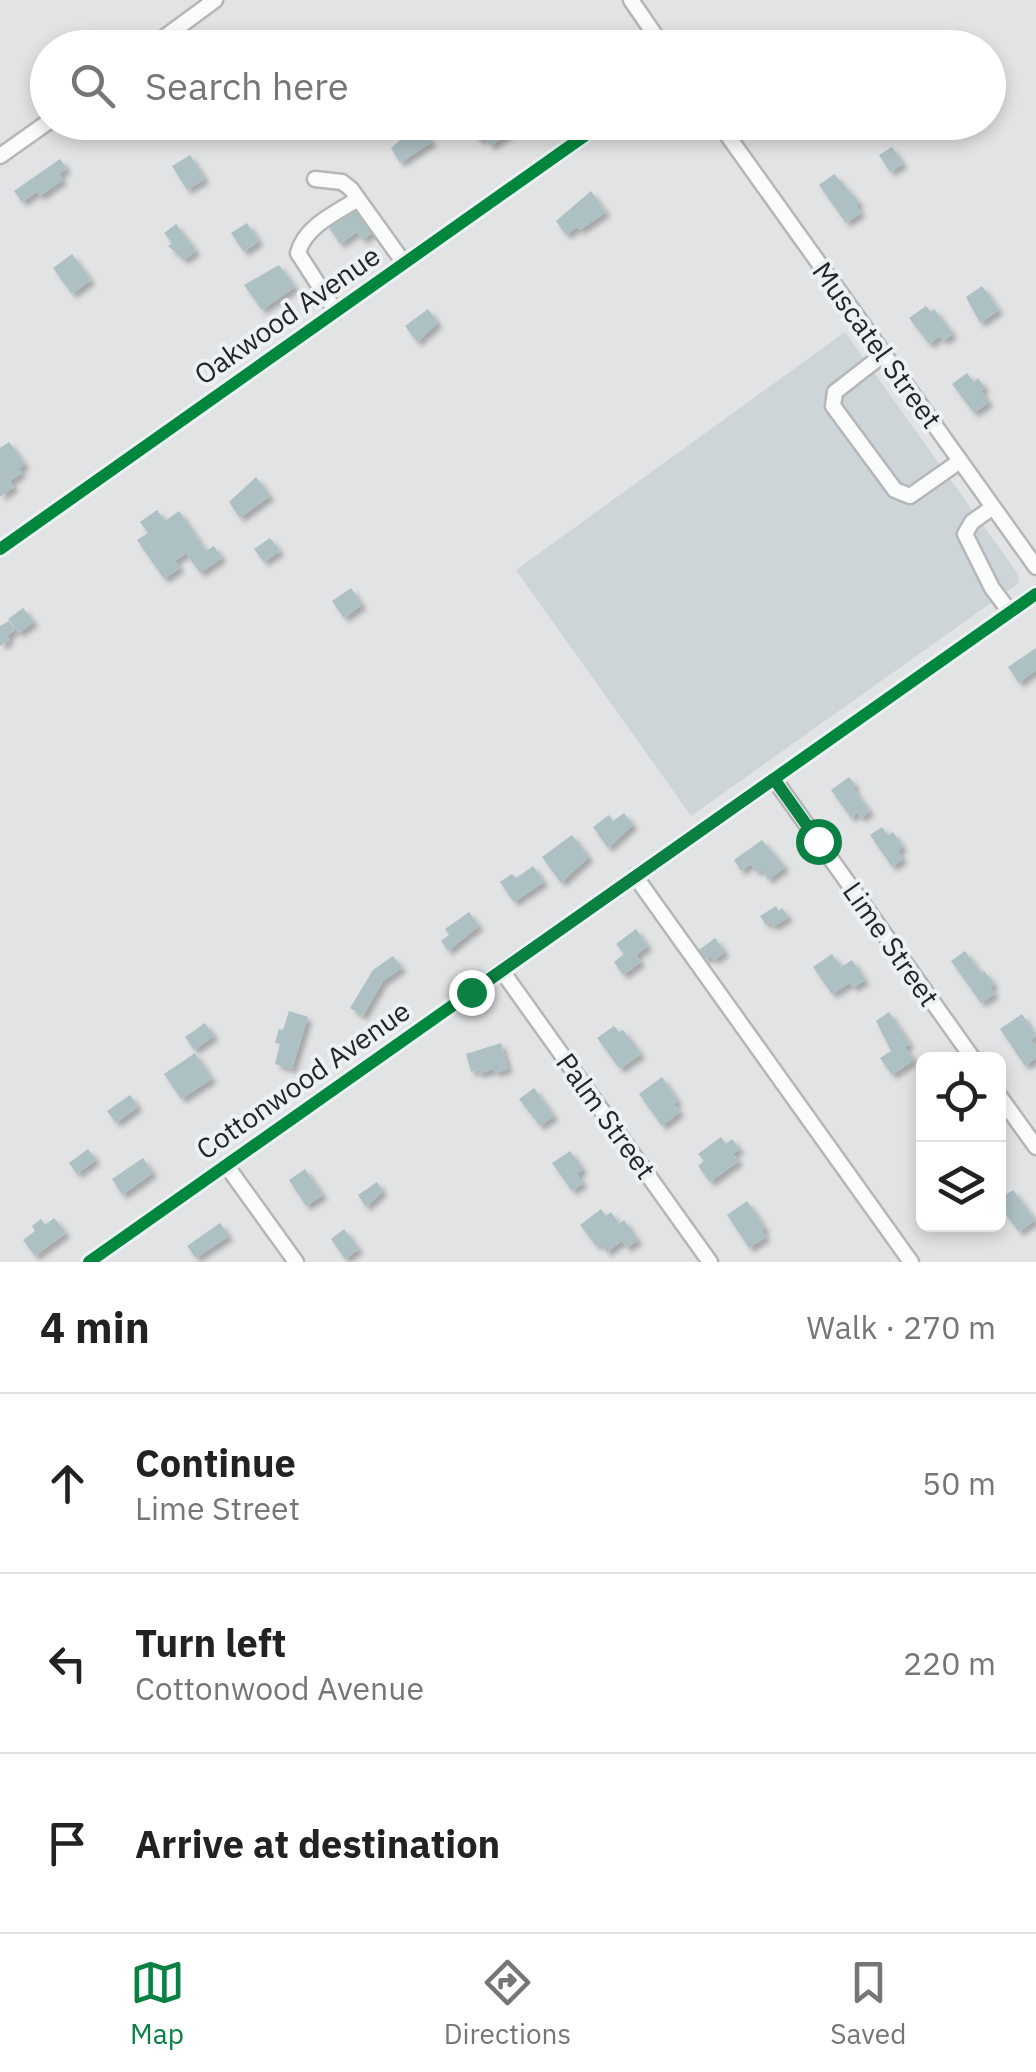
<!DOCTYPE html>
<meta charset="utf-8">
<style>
body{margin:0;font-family:"IBM Plex Sans",sans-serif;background:#f2f2f2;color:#222}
.controls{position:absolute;right:30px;bottom:30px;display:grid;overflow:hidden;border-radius:15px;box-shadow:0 5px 15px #0003}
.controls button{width:90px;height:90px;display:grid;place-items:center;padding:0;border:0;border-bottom:2px solid #e0e0e0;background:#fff;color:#222;font:50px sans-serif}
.stop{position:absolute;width:30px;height:30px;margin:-22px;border:8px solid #0b8043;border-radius:50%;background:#fff}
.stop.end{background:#0b8043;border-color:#fff;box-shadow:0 2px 10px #0008}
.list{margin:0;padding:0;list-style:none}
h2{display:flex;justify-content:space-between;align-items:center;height:130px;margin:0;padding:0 40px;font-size:42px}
h2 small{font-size:32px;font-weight:400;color:#767676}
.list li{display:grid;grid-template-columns:65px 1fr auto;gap:30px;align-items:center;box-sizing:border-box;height:180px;padding:0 40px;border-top:2px solid #e0e0e0}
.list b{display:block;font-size:38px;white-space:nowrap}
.list p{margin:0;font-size:32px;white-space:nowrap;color:#767676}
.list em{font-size:32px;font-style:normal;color:#767676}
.icon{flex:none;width:55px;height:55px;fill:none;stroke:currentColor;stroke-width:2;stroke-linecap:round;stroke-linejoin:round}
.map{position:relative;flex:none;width:1036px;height:1262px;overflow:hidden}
.search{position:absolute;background:#fff;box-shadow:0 5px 15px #0003;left:30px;right:30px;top:30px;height:110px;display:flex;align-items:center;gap:25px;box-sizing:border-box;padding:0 35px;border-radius:55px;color:#767676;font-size:38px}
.sheet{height:670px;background:#fff}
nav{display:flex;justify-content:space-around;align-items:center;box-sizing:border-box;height:140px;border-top:2px solid #e0e0e0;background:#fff;font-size:28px;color:#767676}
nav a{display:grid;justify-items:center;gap:5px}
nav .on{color:#0b8043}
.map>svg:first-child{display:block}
.built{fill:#cdd5d9}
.building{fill:#adc0c3;filter:url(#shadow)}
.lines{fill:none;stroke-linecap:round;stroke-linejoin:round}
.minor-casing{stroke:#b4b6b7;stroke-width:19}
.minor{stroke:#fafbfb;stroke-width:14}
.cycleway-casing{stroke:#ecf2f4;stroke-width:19}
.cycleway{stroke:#00873e;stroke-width:12}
.route{stroke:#0b8043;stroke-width:12}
.labels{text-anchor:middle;stroke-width:8;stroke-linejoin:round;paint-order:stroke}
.street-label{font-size:28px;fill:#232526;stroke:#ecf2f4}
</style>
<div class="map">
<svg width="1036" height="1262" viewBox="0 0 1036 1262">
<defs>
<filter id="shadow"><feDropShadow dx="4.5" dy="4.5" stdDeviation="2.5" flood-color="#0004"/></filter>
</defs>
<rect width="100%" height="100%" fill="#e1e3e5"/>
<path class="built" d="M845,332L1018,574L1019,583L691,816L516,570Z"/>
<path class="building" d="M467,122H507L513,131L490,146L485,137L479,141Z
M414,128L417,132L423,128L432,142L400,163L391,148Z
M892,147L903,164L890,172L879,155Z
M190,155L205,179L187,190L172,166Z
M60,159L67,169L59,174L63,180L40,196L37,192L22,202L14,191Z
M834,174L860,203L856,205L861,213L846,223L819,185Z
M591,191L606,212L580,230L577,227L566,235L556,221Z
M353,204L366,222L370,219L377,230L362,240L357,232L340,244L326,223Z
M247,223L259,241L244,252L231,233Z
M176,224L196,251L184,260L168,246L172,243L164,233Z
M72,254L91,280L72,294L53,268Z
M279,265L295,287L262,310L244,285Z
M982,286L999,310L980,323L966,297Z
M926,306L931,312L934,309L953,334L943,341L940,336L929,344L909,318Z
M428,309L438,323L417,342L405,326Z
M967,373L974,382L978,378L985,388L981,391L989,402L974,413L952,384Z
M9,442L25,464L19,469L22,473L10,481L14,487L0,497V448Z
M256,477L270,496L240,518L229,502Z
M157,510L165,521L179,511L206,551L214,546L222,558L200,573L186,553L175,561L180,568L164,579L137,540L148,533L140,522Z
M270,538L280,551L264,562L254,549Z
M351,588L362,605L344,618L332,601Z
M23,608L34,622L19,633L8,619Z
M9,621L15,630L7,636L10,640L0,646V626Z
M1036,648V670L1019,683L1008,667Z
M849,777L856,786L853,788L870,811L861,818L857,813L851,818L831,790Z
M624,813L633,825L608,848L593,827L609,815L613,821Z
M882,827L888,836L893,832L903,847L898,851L903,859L892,867L870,835Z
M572,835L589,857L561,883L542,857Z
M762,840L785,867L768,880L761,869L756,872L751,864L741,871L734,860Z
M533,866L544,882L514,902L500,882L512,874L516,878Z
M776,906L779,911L782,908L789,917L773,927L770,922L766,925L760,916Z
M469,912L479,926L448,951L441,941L449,935L445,929Z
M636,929L648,946L636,955L641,962L623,975L614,962L624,954L616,944Z
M715,938L725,952L714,960L710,956L705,960L699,950Z
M965,951L981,973L984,971L994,984L990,987L995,994L981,1003L951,961Z
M832,954L841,967L852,960L865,980L853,988L850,983L832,994L813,967Z
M393,956L402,968L383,981L363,1016L350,1008L373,970Z
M289,1011L308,1017L292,1069L275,1064L280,1044L275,1043L279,1029L283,1030Z
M889,1012L910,1044L905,1047L914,1060L892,1075L880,1058L891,1051L876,1021Z
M1022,1014L1036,1036L1031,1040L1036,1047V1058L1025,1066L1000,1029Z
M205,1023L214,1036L194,1050L185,1037Z
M614,1026L619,1032L623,1030L641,1054L620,1069L597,1038Z
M501,1043L508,1069L495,1073L494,1069L479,1074L478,1070L471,1072L466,1054Z
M195,1053L212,1079L181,1099L164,1074Z
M662,1077L678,1101L674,1104L680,1112L662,1126L639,1094Z
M534,1088L554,1116L540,1126L519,1099Z
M130,1095L138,1107L116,1123L107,1111Z
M721,1137L726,1144L732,1139L740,1149L733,1154L739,1161L710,1182L698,1166L704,1161L698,1154Z
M88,1149L96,1160L77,1174L69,1163Z
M570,1151L583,1169L577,1174L583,1183L572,1191L552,1163Z
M143,1158L153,1173L122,1195L112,1179Z
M305,1169L323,1195L306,1206L289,1180Z
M377,1182L383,1191L366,1207L358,1195Z
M1013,1190L1035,1220L1019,1232L998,1204V1200Z
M747,1201L765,1228L762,1231L766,1237L749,1248L727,1215Z
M601,1209L606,1216L611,1212L619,1224L624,1220L638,1240L627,1248L622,1241L607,1252L600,1243L596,1246L580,1225Z
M54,1218L66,1233L35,1256L23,1240L35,1231L32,1226L41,1219L45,1225Z
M220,1223L229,1236L196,1258L187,1246Z
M344,1229L359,1249L345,1259L331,1239Z"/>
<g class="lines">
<defs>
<path id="minor" d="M631,0L664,48
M150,48L215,0
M718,122L1036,567
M0,156L48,122
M315,179L342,182L351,189L404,263
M336,312L298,253C305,226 336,213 358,199
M884,354L835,392L833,406L895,490L910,496L960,461
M993,507L972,522L965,534L992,588L1010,612
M0,549L604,122
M774,779L974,1060
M635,876L911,1262
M502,971L710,1262
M998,1094L1036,1147
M226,1165L296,1262
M89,1262L1036,594"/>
</defs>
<use href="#minor" class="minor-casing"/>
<use href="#minor" class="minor"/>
<defs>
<path id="cycleway" d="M0,549L604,122
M89,1262L1036,594"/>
</defs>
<use href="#cycleway" class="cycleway-casing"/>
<use href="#cycleway" class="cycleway"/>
</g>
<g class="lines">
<path class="route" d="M471,992L774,779L818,841"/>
</g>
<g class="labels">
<g class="street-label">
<text transform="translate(287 315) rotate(-35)" y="10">Oakwood Avenue</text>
<text transform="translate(877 345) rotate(54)" y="10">Muscatel Street</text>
<text transform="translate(891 944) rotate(55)" y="10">Lime Street</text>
<text transform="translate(303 1080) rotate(-35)" y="10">Cottonwood Avenue</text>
<text transform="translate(606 1116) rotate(54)" y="10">Palm Street</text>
</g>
</g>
</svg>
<div class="controls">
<button><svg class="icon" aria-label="locate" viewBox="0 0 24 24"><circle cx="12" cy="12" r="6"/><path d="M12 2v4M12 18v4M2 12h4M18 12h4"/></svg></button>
<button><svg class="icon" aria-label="layers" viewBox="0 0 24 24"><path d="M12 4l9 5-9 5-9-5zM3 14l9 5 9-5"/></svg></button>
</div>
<div class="stop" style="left:818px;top:841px"></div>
<div class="stop end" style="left:471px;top:992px"></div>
<div class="search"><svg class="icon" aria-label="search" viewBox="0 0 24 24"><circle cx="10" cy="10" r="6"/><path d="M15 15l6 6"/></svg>Search here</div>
</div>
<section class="sheet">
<h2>4 min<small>Walk · 270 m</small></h2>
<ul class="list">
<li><svg class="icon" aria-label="ahead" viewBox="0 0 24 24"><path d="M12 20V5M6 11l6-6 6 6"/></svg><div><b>Continue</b><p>Lime Street</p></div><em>50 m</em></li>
<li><svg class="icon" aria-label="left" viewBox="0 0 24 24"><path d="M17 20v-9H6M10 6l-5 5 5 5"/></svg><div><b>Turn left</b><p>Cottonwood Avenue</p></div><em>220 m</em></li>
<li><svg class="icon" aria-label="arrive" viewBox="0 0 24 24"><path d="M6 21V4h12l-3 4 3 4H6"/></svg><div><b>Arrive at destination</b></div></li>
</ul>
</section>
<nav>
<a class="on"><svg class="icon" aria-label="map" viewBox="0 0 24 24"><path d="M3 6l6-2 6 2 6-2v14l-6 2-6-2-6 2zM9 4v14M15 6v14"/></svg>Map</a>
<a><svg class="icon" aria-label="directions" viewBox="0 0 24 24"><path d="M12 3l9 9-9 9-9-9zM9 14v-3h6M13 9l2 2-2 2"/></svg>Directions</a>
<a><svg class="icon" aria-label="saved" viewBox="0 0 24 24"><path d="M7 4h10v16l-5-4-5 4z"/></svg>Saved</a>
</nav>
